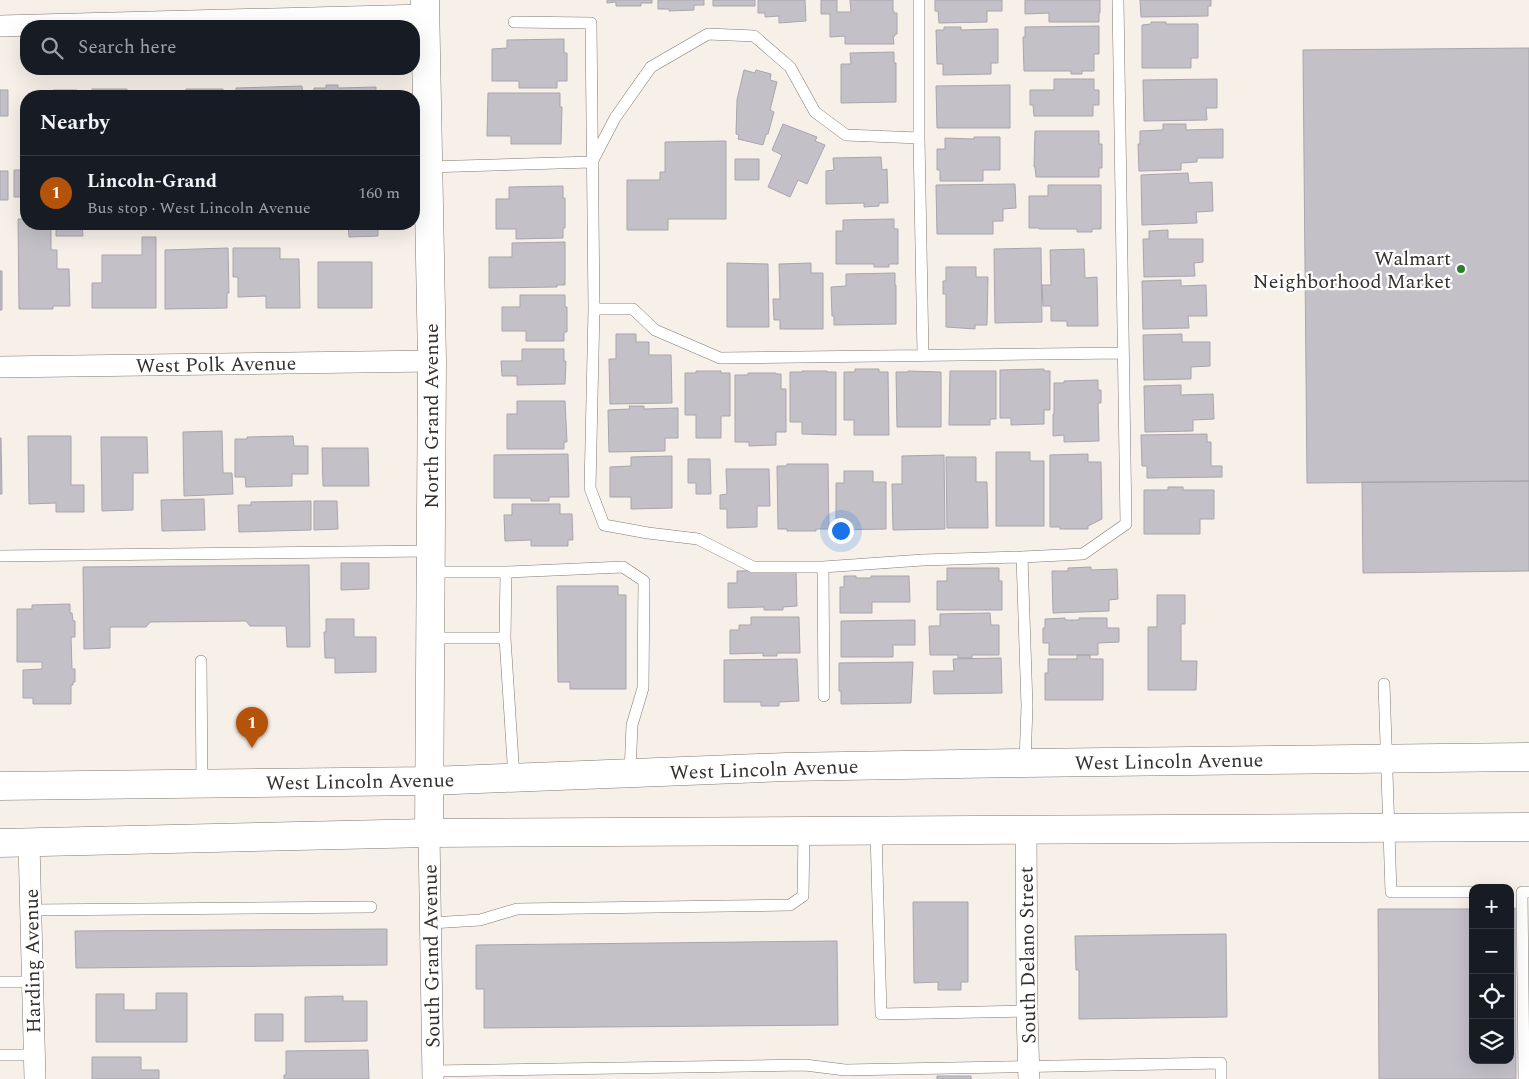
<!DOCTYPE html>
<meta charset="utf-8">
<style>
body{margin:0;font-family:Spectral,serif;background:#242831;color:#f1f3f6}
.controls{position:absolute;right:15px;bottom:15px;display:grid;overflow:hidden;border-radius:10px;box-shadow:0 5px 20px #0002}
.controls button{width:45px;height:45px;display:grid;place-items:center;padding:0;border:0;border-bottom:1px solid #363941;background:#171b24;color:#f1f3f6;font:25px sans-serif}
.you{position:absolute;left:840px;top:530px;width:18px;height:18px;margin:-12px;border:4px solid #fff;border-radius:50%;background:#1a73e8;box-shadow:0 0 0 8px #1a73e833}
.badge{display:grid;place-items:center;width:32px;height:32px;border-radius:50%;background:#b45309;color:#fff;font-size:16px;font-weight:700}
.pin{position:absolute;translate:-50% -41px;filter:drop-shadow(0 1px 2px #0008)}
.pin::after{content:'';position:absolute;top:26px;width:18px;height:15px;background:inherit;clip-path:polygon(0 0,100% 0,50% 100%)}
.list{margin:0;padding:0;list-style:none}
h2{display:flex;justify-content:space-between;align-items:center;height:65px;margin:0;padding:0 20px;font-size:21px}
h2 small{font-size:16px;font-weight:400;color:#9ea1a6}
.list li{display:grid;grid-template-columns:32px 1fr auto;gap:15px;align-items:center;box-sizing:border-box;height:75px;padding:0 20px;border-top:1px solid #363941}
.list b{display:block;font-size:19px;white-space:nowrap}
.list p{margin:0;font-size:16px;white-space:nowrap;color:#9ea1a6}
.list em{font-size:16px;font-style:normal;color:#9ea1a6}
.icon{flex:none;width:28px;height:28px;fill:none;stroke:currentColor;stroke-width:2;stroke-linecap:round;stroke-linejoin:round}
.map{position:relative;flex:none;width:1529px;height:1079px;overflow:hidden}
.search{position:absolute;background:#171b24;box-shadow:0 5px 20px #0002;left:20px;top:20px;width:400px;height:55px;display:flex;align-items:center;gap:12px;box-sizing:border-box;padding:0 18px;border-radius:20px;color:#9ea1a6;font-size:19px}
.panel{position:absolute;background:#171b24;box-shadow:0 5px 20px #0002;left:20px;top:90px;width:400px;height:140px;border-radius:20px}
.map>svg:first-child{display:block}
.building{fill:#c4c0c8;stroke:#a9a5ad}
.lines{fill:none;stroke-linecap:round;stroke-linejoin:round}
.service-casing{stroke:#807a74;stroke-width:12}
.minor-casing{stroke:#807a74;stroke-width:22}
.tertiary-casing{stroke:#807a74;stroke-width:29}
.primary-casing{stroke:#807a74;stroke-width:29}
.service{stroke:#fff;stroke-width:11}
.minor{stroke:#fff;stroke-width:21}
.tertiary{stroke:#fff;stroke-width:28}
.primary{stroke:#fff;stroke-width:28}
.poi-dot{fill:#2a7f2c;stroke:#fff;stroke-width:2}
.labels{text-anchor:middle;stroke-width:4.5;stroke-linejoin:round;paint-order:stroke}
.poi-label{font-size:20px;fill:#33302e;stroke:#fff;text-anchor:end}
.street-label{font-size:20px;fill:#33302e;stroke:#fff}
</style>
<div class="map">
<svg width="1529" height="1079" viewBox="0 0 1529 1079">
<rect width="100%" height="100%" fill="#f7f0e9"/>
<path class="building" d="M607,0H652V3H641V6H616V2L607,3Z
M658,0H704V5H694V10L669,11V9H658Z
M713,0H755V6H713Z
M758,0H805L806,21L779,23V16L765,17V13H758Z
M821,0H837V12H851L850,0H893V11H894V13H897V34H895V36H893L894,44H845V36L830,37V14H821Z
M935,0H1002V11H987V22L939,23L938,11H935Z
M1025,0H1100V13H1099V22H1049V13L1025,14Z
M1140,0H1211V6H1208V16L1141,17Z
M1151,22H1166V24H1198V58H1191V68H1142V25L1151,24Z
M1099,26V54H1094V71H1082V74H1071V71H1024L1023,37H1025V27Z
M944,27H961V30L998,29V63H991V74L943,75V64H937L936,30H944Z
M564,39V53H567V81H557V88H519V81H492V49L507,48V40Z
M1529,48V481L1307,483L1303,50Z
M894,52V63H896V102L841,103V64H851L850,53Z
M744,70L755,73L756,70L771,74L770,80L777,82L770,110L774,112L768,134H766L763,145L738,139L739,135L736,134L737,100Z
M1054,79H1094V90H1099V105H1093V116H1034L1033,105H1030V90H1054Z
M1217,79V108H1206L1207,120L1144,121L1143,80Z
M326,85H338V88L376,87V96H314V88H326Z
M1010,85V128H937L936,86Z
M302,86L303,96H236V88Z
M92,89H127V96H92Z
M186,89H223V96H186Z
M0,90H8V116H0Z
M53,90H77V96H53Z
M488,93H560V107H562L561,144H511V136H487Z
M23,102H26V137H23Z
M783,124L817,137L815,141L825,145L807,184L798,180L790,197L768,187L782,155L772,150Z
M1163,124H1186V130L1223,129V158H1197V162L1181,163V170L1139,171L1138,144H1140V131L1163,130Z
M1035,131H1099V144H1102V168H1099V177H1036L1035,167H1034Z
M974,137H1000V170H983V181H940V170H937V149H945V138L974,139Z
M726,141V219H668V230H627V180H660V172H665V142Z
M881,157L882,170L887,169L888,203H879V206L864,207V203L826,204V171L834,170L833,158Z
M735,159H759V180H735Z
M14,170H26V197H14Z
M0,171H8V200H0Z
M1188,173L1189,183L1212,182L1213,211L1196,212L1197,223L1142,225L1141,175Z
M1015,184L1016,208L1003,209V221H993V234H937L936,185Z
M1048,185H1101V229H1092V232H1077V229H1039V228H1029V196H1048Z
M563,186V198H565V228H563V238L516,239V229H496V199H509V187Z
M18,219H26V224H51V250H57V269H69L70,306H53V309H19Z
M894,219V229H898V264H889V267H874V264H836V231H843V220Z
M56,224H82L83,236H56Z
M348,224H378V236L349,237Z
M1168,230V239H1203V262L1194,263L1195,276L1144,277L1143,239H1149V231Z
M142,237H156V308H92V283H102V255H142Z
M565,242V285H557V287L489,288V257H512V243Z
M228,248L229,293H227V308L165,309V250Z
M233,248H280V259H299L300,308H266V296L238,297V277H233Z
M1041,248L1042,322L995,323L994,249Z
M1084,249L1085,278L1097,277L1098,326H1067V321H1051V306H1043L1042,285H1051L1050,250Z
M318,262H372V308H318Z
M727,263L768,264L769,327H727Z
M811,263V273H823V329H780V320H774L773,299H780L779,264Z
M946,267H976V277H988L987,325H975V329L946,327V294H943V281H946Z
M0,271H2V310H0Z
M895,273V285H896V324L834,325V316H832L831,287L846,286V274Z
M1181,280V286L1206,285L1207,316H1188L1189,328L1143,329L1142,281Z
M520,295H565V307H567V332H564V341H526V331H502V307H520Z
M616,334H636V342H649V355H671L672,403L610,404L609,359H616Z
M1182,334V342H1210V366L1191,367V379L1144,380L1143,335Z
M522,349H564V361H566L565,384L517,385V376H502L501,361H522Z
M855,369H879V372H888L889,435H854V420H844V372H855Z
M1044,369V371H1050V410H1044V424L1011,425V418H1000V370Z
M696,371H721V373H730V416H721V438H696V415H685V373H696Z
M802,371H827V372H836V435L802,434V422H790V372H802Z
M908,371L941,372V427H897L896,372H908Z
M950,371H996V419H990V425H949Z
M748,373H776V374H781V389H786V432H776V445L749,446V442H735V375H748Z
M1098,380V390H1101V403H1098L1099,441L1064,442V435L1053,436V414H1054V383H1064V381Z
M1181,385V395L1213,394L1214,419L1193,420V431L1145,432L1144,386Z
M517,401H565L567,442H564V449H507V414H517Z
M629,406H644V409L678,408V438H665V451L609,452L608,410L630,409Z
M222,431L223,473H232L233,494L184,496L183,432Z
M1207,434V442H1211V466H1222V477L1147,478V466H1142L1141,435Z
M28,436H71V485H84V512H56V503L29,504Z
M293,436L294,446H308V474H292V486L246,487L245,477H235V439H247V437Z
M101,437H147L148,473H133V510L102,511Z
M0,438H1L2,494H0Z
M322,448H368L369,486H323Z
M996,452H1030V461H1044V526H996Z
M568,454L569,497H549V501H531V498H494V455Z
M1088,454V462H1101L1102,519L1088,526V529H1060V527H1050V455Z
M944,455L945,529L893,530L892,484H902V456Z
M672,456V508L631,509V497H610V467L631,466V457Z
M946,457H976V482H987L988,528H947Z
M688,459H710L711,494H696V483H688Z
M787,464H828L829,529H816V531H787V529H778L777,466H787Z
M726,469H769L770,506H757V527L727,528V509H720V495L727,494Z
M844,471H873V482H886V529L836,530V483H844Z
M1529,481V571L1363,573L1362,482Z
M1168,487H1183V490H1214V519H1200V534H1144V490H1168Z
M204,499L205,530L162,531L161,500Z
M311,501V530L239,532L238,505H251V502Z
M314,501H337L338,529L314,530Z
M512,504H560V514H572L573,540H568V546H531V540L505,541L504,515H512Z
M341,563H369V589L341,590Z
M309,565L310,647H287L286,626H250L246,621L150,622L146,627H110V648L84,649L83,567Z
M1091,567V570L1117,569L1118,599L1109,600V611L1053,613L1052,571H1068V568Z
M947,568H999V581H1002V610H937V581H947Z
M796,570L797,606L783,607V610H764V607L728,608V583H737V571Z
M844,576H856V578H871V576H909L910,602H872V613H840V587H844Z
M557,586H618V595H626V689H570V682H558Z
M1157,595H1185V624H1181V661H1197L1196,690H1148V627H1157Z
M70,604V613H72L73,621H75V637H71L72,669H75V682H73V685H71V704H33V698H23V670L42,669V662H17V609H32V605Z
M990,613L991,625H999V655H972V658H958V655H930L929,626H940V614Z
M751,617H799L800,653H777V656H763V653L730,654V630H739V625H751Z
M1065,618V620H1079V618H1107V628H1119V642L1098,643V655H1049V643H1043V628H1045V619Z
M326,619H354V637H376V672L335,673V658H325L324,632H326Z
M915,620V645H893V657H841V621Z
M1077,655H1090V659H1103V700H1045V673H1048V659H1077Z
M1001,658L1002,693L934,694L933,671H954L953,659Z
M797,659L799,701L779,702V706H761V702H724V660Z
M913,662L911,703L841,704V691H839V663Z
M913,902H968V982H961V990H938V982L914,983Z
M1510,908H1515L1516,1079H1379L1378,909H1473V1060H1510Z
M387,929V965L76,968L75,931Z
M1226,934L1227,1017L1079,1019V970H1076L1075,936Z
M837,941L838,1025L484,1028V989H476V945Z
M156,993H187V1042H96V994H124V1010H156Z
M343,996V1001H367V1041L305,1042V997Z
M255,1014H283V1041H255Z
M368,1050L369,1079H284V1075H286V1051Z
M92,1057H141V1070H159V1079H92Z
M937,1076H971V1079H937Z"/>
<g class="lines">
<defs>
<path id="service" d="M919,0V138L923,355
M514,22L591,23L594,309L590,488L604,525L648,533L698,539L753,567H823L923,560L1022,557L1083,554L1126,524L1118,0
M428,167L592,162L615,118L651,67L708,34L754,36L790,67L815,112L846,135L919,138
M594,309H633L655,330L720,358L1123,353
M0,556L430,551
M1022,557L1027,706L1025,763
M823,567L824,696
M430,572H506L623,567L644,581L643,688L632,725L630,773
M430,638H505L514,778
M505,638L506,572
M201,661L202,784
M1384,684L1391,892H1473
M876,831L881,1014L1027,1011
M31,910L371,907
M431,923L480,920L517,909L790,905L803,896L804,832
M0,982H33
M0,1055H35
M433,1071L805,1065L845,1070L1221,1063V1079
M1524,1079L1522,892H1529"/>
<path id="minor" d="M0,26L425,15
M0,367L432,361
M1026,830L1027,1011L1029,1079
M429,833L433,1079
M29,843L35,1079"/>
<path id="tertiary" d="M425,0L432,361L429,833"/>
<path id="primary" d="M0,786L430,781L786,767L1025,763L1529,757
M0,843L429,833L1529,827"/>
</defs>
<use href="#service" class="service-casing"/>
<use href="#minor" class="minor-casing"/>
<use href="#tertiary" class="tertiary-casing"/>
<use href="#primary" class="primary-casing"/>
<use href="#service" class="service"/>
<use href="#minor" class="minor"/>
<use href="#tertiary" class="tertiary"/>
<use href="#primary" class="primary"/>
</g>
<circle class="poi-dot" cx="1461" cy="269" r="5"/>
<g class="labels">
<g class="poi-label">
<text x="1451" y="265">Walmart<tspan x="1451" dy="23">Neighborhood Market</tspan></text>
</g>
<g class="street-label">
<text transform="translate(216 364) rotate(-1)" y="7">West Polk Avenue</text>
<text transform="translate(431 416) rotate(-90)" y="7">North Grand Avenue</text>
<text transform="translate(1169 761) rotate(-1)" y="7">West Lincoln Avenue</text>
<text transform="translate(764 769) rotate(-2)" y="7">West Lincoln Avenue</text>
<text transform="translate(360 781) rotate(-1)" y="7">West Lincoln Avenue</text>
<text transform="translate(1027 955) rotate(-91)" y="7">South Delano Street</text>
<text transform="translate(431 956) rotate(-91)" y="7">South Grand Avenue</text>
<text transform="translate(32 961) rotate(-91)" y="7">Harding Avenue</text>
</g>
</g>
</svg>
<div class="controls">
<button>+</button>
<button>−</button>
<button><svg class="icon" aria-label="locate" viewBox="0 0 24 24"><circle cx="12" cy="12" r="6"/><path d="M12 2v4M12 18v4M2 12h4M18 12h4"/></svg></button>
<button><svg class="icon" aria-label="layers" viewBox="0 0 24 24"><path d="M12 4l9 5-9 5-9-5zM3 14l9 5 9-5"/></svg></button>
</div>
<div class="you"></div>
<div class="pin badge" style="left:252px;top:748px">1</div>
<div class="search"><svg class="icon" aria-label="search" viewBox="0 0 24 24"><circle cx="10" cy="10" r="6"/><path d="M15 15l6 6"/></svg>Search here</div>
<section class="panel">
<h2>Nearby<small></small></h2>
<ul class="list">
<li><span class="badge">1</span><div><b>Lincoln-Grand</b><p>Bus stop · West Lincoln Avenue</p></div><em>160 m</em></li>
</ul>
</section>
</div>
